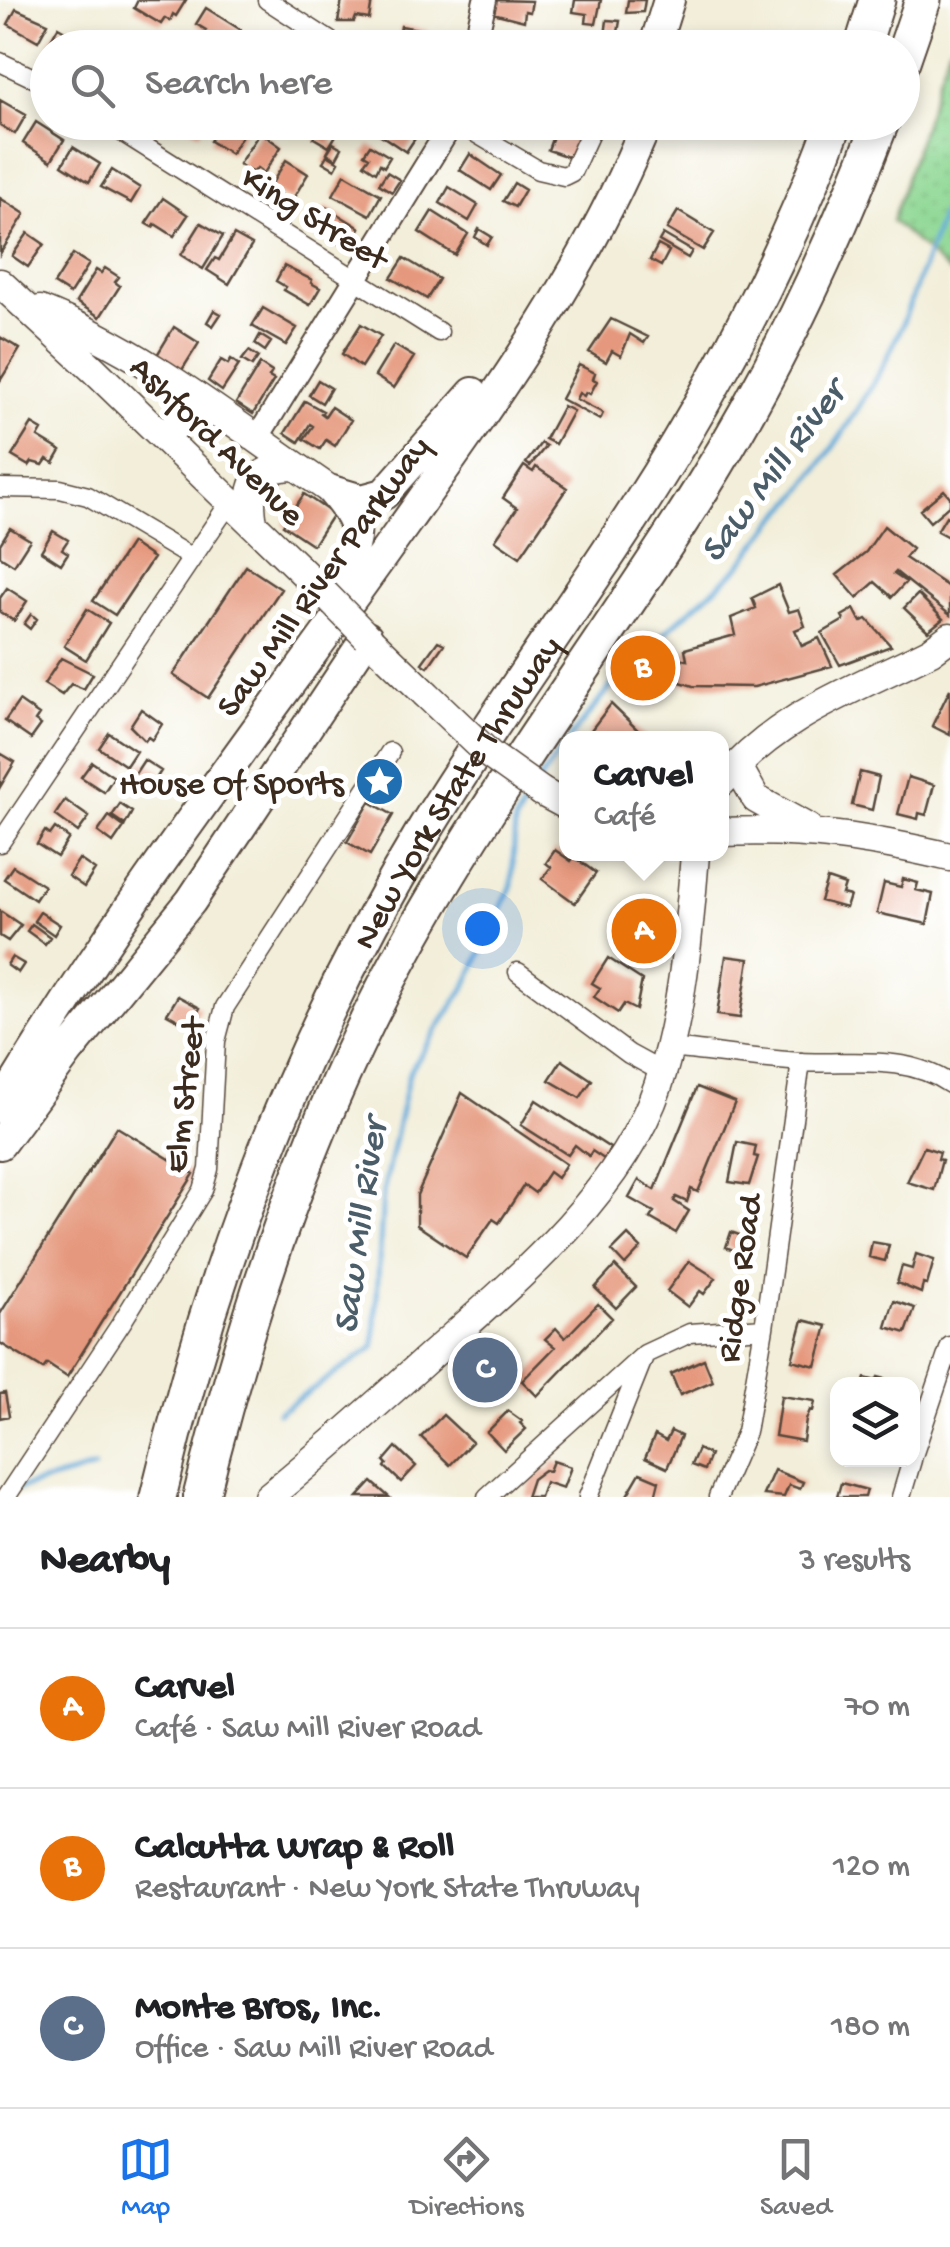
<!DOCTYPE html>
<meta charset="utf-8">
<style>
body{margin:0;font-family:"Gochi Hand",sans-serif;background:#f6f6f6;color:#202124}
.controls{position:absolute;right:30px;bottom:30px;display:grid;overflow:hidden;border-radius:20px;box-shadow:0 5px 15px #0003}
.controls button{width:90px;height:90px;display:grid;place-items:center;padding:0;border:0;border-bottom:2px solid #e0e0e0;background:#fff;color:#202124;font:50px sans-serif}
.you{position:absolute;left:482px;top:928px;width:35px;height:35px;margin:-25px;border:8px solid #fff;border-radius:50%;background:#1a73e8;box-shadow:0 0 0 15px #1a73e833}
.badge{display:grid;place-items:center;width:65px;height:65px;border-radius:50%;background:#1a73e8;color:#fff;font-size:32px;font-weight:700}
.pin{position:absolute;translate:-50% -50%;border:5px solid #fff;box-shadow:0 2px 10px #0006}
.popup{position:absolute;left:559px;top:731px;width:170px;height:130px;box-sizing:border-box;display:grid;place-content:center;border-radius:20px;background:#fff;filter:drop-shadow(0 2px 8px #0005);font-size:32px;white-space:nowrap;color:#757577}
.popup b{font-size:38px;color:#202124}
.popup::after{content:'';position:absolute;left:50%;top:100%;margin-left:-20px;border:20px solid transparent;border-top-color:#fff}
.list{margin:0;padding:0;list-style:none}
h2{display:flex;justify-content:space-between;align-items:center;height:130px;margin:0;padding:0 40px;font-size:42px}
h2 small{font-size:32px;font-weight:400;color:#757577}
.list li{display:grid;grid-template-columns:65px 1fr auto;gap:30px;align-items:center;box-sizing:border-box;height:160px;padding:0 40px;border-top:2px solid #e0e0e0}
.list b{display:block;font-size:38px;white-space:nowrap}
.list p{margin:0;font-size:32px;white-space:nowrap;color:#757577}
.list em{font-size:32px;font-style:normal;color:#757577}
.icon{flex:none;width:55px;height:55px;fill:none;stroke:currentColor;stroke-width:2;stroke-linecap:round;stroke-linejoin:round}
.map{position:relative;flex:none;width:950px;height:1497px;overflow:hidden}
.search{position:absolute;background:#fff;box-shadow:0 5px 15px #0003;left:30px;right:30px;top:30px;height:110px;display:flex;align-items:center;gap:25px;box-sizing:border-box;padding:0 35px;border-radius:55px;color:#757577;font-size:38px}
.sheet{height:610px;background:#fff}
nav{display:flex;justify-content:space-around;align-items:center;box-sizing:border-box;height:140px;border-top:2px solid #e0e0e0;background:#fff;font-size:28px;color:#757577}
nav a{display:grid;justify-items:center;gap:5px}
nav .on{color:#1a73e8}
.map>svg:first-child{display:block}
.grass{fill:url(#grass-dots);stroke:#648058;stroke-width:2.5}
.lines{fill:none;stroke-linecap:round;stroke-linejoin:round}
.stream{stroke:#61a9d8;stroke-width:5}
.building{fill:#e5987d}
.minor-casing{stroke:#56473a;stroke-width:21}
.tertiary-casing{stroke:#56473a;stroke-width:26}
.secondary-casing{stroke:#56473a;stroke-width:31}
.trunk-casing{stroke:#56473a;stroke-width:34}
.motorway-casing{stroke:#56473a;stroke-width:39}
.minor{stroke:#fff;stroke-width:18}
.tertiary{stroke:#fff;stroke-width:22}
.secondary{stroke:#fff;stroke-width:28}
.trunk{stroke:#fff;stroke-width:30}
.motorway{stroke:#fff;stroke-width:35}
.secondary-bridge-casing{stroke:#56473a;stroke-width:31;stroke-linecap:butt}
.secondary-bridge{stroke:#fff;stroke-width:28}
.labels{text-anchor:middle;stroke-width:10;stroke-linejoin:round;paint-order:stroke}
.street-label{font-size:35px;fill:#3b2a1e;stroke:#fff}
.poi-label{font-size:35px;fill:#3b2a1e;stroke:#fff;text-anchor:end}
.water-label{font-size:38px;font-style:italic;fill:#4a5d68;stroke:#fff}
</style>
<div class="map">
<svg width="950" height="1497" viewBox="0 0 950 1497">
<defs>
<pattern id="grass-dots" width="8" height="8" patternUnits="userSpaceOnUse" patternTransform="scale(2.5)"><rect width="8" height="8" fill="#8dd793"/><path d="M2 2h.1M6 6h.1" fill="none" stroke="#7bb97e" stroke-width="1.8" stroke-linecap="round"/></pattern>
</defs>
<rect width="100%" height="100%" fill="#fff"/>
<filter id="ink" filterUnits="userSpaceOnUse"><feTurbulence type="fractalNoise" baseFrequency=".01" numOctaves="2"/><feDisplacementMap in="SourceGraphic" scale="20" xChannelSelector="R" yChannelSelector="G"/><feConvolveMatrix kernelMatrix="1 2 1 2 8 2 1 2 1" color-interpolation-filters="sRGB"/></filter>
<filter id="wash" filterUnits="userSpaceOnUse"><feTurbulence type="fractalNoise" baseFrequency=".0048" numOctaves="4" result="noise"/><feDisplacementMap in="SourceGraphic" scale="40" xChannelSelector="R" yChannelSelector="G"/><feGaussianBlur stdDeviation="2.25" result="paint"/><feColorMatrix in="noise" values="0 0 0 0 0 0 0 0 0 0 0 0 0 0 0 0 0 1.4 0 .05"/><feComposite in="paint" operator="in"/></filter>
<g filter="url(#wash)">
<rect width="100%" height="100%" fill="#f2eed9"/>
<path class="grass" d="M950,44V273L892,221Z"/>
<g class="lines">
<path class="stream" d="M570,738L629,664L737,569L776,519L798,496L841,436L881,370L901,328L950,192
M539,781L566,743
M278,1413L374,1347L383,1192L409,1073L467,984L512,885L515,822L530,794
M17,1489L94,1468"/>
</g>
<g id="blocks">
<path class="building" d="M138,0H186L176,16L173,14L170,21L165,18L161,24L134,8Z
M342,0H372L369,19L356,17L354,22H338Z
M495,0L532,1L530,12L525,11L524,21L493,13Z
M575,0H601L596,24L586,23L587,14L573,12Z
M628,0H645L643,12L626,13Z
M206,8L241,30L230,48L204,34L206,30L196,24Z
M16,9L48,23L38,41L8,24Z
M607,20L620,21L617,38L605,36Z
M401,26L428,31L425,48H397Z
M58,27L88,44L86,48L48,45Z
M492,34L531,40L529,48H490Z
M0,100L26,115L15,134L0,125Z
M36,122L64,140L51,161L23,143Z
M181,122H205L199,133Z
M221,122H233L245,130L231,154L210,141Z
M380,122H400L418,134L406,152L375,131Z
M558,122H585L571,158L548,150Z
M323,124L338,132L329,147L314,138Z
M260,132L281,147L264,173L257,168L254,172L249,171L239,164Z
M333,143L342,148L336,159L327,153Z
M370,145L390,157L384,167L380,164L376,172L364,164L369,157L364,154Z
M73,147L100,164L89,182L62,165Z
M470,154L501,175L491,190L460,170Z
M327,155L339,162L335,169L323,162Z
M286,160L308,174L291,202L269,188Z
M112,170L140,188L131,203L101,187Z
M387,172L400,180L392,192L379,184Z
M345,174L381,195L370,215L333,195Z
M514,183L525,190L515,207L503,201Z
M449,187L478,205L469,221L440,203Z
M0,198L25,214L0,254Z
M163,198L188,215L174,236L155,224L153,227L146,223Z
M326,207L360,228L348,249L313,228Z
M432,211L468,234L455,255L419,232Z
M678,211L714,233L703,250L667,229Z
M201,223L223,236L203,269L181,255Z
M479,229L492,237L487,245L475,237Z
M28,233L44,244L28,267L12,256Z
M663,234L692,251L688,258L659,241Z
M234,235L252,245L229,284L207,270L215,258L219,260Z
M658,245L669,251L661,266L650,260Z
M73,254L89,264L70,294L54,284Z
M404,258L439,279L427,299L391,278Z
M284,266L312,280L311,283L320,288L310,305L284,290L286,287L276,281Z
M105,268L119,277L115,282L120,286L100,317L76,302L96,270L101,273Z
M263,308L297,328L286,345L252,326Z
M214,310L221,314L213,326L207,322Z
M611,319L648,337L644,343L630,334L621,356L612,351L606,362L589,352Z
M361,324L381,336L361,367L342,354Z
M174,327L199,343L182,370L157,355Z
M260,335L271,342L265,351L255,344Z
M0,337L20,349L0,381Z
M394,345L414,357L394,388L375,376Z
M249,351L258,357L252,366L242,360Z
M231,359L239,365L222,391L208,381L221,360L228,364Z
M260,364L272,372L269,377L274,380L253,414L236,403Z
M579,365L595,373L593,379L597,381L590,394L586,392L584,396L579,393L576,399L603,413L600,420L561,399Z
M318,380L331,388L322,403L309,395Z
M305,401L323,411L321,413L325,416L331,407L351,420L335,446L326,440L320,449L304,439L313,426L310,424L299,442L285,433Z
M563,406L573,411L555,444L545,439Z
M32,424L42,430L38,437L61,451L54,463L47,459L43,465L32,462L29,466L12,456Z
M541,443L546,446L530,466L526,463Z
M524,466L533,472L536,467L567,488L520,557L495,540L517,508L503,498Z
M944,490L950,497V505L930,522L920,510Z
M304,494L333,514L313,545L283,525Z
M946,516L950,519V538L937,531Z
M884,526L912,549L905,558L950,588V615L896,572L894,574L906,582L892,597L875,582L857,598L837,575L866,552Z
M10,528L30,540L14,565L0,556V544Z
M53,531L68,540L62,549L68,553L61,564L41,551Z
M131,543L153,558L115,615L93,601Z
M246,566L281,589L208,698L173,675Z
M778,585L789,612L799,609L805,626L795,630L802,646L819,638L832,666L754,687L693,686L639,669L658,653L687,660L685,649L735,635L731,618L756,608L752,598Z
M7,588L27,601L14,621L0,612V598Z
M918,594L943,619L928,631L904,608Z
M87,609L109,623L86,660L64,646Z
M854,609L861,622L867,619L891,646L840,665L822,633L844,620L842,616Z
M31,614L37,619L30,629L24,624Z
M438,641L444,644L428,667L422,663Z
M61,658L93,674L84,689L71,684L62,695L44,684Z
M950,689V735L932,726Z
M19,701L39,715L35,721L41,725L31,739L5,721Z
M611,704L646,738H593L588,734Z
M141,709L162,724L152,740L148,737L145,741L130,726Z
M109,733L136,751L126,766L99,748Z
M0,753L15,762L0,787Z
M144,760L161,771L148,791L131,780Z
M92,762L114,777L104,792L81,777Z
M860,772L879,777L872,810L852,805Z
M908,777L934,785L926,815L919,813L918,819L898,814Z
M65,800L89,817L78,832L55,815Z
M370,802L393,815L370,855L347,842Z
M120,804L132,812L125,825L112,816Z
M109,816L124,827L113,843L98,832Z
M55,828L69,838L57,857L37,844L45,831L50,835Z
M555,850L571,861L574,857L596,873L575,903L542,879L551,867L546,863Z
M79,859L95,870L84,887L68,876Z
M13,866L44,886L35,900L4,879Z
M827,879L845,885L842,894L850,896L846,908L820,901Z
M903,879L918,883L916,890L933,894L927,924L877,913L884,883L901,887Z
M643,910L661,922L657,929L662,932L649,952L618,931L620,927L627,932Z
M0,911L21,925L8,941L0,936Z
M40,912L60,925L54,935L34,921Z
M32,924L50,937L45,944L27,931Z
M726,956L749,959L740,1018L717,1015Z
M12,957L24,964L18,973L7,965Z
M608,958L642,980L636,1010L624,1004L618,1013L594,997L600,988L592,983Z
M178,996L200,1008L193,1020L196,1022L193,1028L167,1014Z
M562,1060L592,1080L580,1098L549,1080Z
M697,1087L735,1102L698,1192L691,1189L687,1202L676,1197L674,1201L689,1211L676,1233L650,1218L654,1212L629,1198L639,1180L655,1190Z
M462,1093L566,1164L557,1178L549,1172L535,1193L524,1185L499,1223L493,1219L466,1258L417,1225V1195Z
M536,1100L610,1148L604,1159L592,1151L589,1156L575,1145L568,1155L521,1125Z
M117,1127L194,1174L67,1377L47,1364L43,1369L0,1343V1314Z
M737,1142L756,1146L754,1156L758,1157L749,1185L729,1182Z
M924,1147L940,1152L938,1159L942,1160L934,1190L907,1182Z
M731,1232L753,1240L747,1256L726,1247Z
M628,1235L641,1248L625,1265L612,1251Z
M872,1242L889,1245L885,1261L869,1257Z
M916,1254L934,1260L927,1285L923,1284L921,1293L897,1283L902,1266L912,1269Z
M689,1261L716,1278L704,1294L700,1291L688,1307L667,1291Z
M615,1266L636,1287L616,1308L595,1288Z
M894,1301L915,1308L906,1333L886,1327Z
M598,1304L612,1318L537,1396L522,1381L555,1347L545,1339L556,1328L565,1338Z
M803,1320L827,1326L816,1366L792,1360Z
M488,1348L514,1373L489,1399L462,1375Z
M704,1359L713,1381L680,1395L671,1374Z
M878,1377L900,1383L899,1384H863L865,1378L876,1381Z
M5,1393L9,1416L0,1418V1394Z
M781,1396L815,1401L813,1411L810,1410L806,1420L803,1441L775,1436Z
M508,1411L522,1421L520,1423L526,1429L504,1450L487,1432Z
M443,1415L472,1442L450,1465L421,1437Z
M671,1431L681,1436L667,1468L645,1458L655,1435L666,1441Z
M396,1447L416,1466L401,1482L385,1467L387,1464L384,1461Z
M698,1449L710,1455L704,1470L691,1465Z
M553,1461L571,1467L563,1488L545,1482L540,1497H526L532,1479L544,1470L549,1471Z
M774,1470L803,1482L800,1489L789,1485L784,1497L763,1495Z
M640,1473L659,1481L655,1497H626Z
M372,1482L389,1497H358Z
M841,1483L867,1490L865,1497H837Z"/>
</g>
</g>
<g filter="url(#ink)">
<use href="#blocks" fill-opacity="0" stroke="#56473a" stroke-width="2.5"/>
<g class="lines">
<defs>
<path id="minor" d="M267,0L341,48
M0,62L48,85
M106,122L439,332
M457,122L538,170L564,176L572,172L595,122
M0,488L60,489L88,496L192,558
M0,843L230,502
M518,972L629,1054L662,1072
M669,1048C712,1052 756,1059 800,1062C851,1065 905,1053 950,1084
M912,1459L950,1346
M6,1497L122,1322L203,1190L209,1169L216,1041L225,1007L390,752
M487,1497L645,1354L690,1333L764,1328
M588,1497L643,1359
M718,1497L746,1432L764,1328L801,1062
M901,1497L912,1460"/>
<path id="tertiary" d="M474,48L485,0
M256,440L453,122"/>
<path id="secondary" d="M0,283L94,370L316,585
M40,310C147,352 237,427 332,491
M164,437C182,419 193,405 220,415
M253,524C247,487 253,467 295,466
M367,637L425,693
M737,765L756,799L808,828
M722,782C779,714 854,690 931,651L950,637
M542,792L566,805
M722,832C805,828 869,838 950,857
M268,1497C326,1450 380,1401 435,1352C517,1280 622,1192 658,1086C683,1013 689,930 695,854"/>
<path id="trunk" d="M654,48L669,0
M332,491L362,500L384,494L473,393
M332,491C368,533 356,537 338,584
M0,1108C123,902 267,719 405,524C496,396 588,269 647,122
M0,1144L68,1052L191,901L367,637"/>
<g id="motorway">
<path d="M862,48L877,0"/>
<path d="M902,61L923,0"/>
<path id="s1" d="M158,1497C214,1262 298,1038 424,831C491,721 568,617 638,508C716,387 784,258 835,122"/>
<path d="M201,1497C249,1304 312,1115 410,940C497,784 605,642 700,491C773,375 832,250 881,122"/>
</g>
</defs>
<use href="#minor" class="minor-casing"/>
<use href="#tertiary" class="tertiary-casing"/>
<use href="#secondary" class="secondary-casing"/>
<use href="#trunk" class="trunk-casing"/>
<use href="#motorway" class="motorway-casing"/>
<use href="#minor" class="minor"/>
<use href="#tertiary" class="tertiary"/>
<use href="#secondary" class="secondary"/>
<use href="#trunk" class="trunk"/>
<use href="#motorway" class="motorway"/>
<defs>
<path id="secondary-bridge" d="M316,585L367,637
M425,693L490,755L542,792"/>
</defs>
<use href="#secondary-bridge" class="secondary-bridge-casing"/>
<use href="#secondary-bridge" class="secondary-bridge"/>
</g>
</g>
<defs>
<symbol id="sight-disc" viewBox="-11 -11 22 22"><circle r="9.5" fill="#1f6fb2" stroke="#fff"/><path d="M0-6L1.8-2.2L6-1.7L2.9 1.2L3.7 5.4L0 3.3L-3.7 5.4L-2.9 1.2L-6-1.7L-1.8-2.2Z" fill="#fff"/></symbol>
</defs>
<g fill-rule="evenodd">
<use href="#sight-disc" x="352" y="754" width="55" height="55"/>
</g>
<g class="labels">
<g class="street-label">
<text transform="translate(316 216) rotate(32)" y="12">King Street</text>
<text transform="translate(219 439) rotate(44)" y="12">Ashford Avenue</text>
<text transform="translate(321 575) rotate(-54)" y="12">Saw Mill River Parkway</text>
<text dy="12" stroke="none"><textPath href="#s1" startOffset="770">New York State Thruway</textPath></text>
<text transform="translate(182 1095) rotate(-83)" y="12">Elm Street</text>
<text transform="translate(737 1278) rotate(-82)" y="12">Ridge Road</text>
</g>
<g class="poi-label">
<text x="344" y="793">House Of Sports</text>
</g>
<g class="water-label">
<text transform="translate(770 470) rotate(-53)" y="13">Saw Mill River</text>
<text transform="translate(357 1226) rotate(-82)" y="13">Saw Mill River</text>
</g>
</g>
</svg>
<div class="controls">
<button><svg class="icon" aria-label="layers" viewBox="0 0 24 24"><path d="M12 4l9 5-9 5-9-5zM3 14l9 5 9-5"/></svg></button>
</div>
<div class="you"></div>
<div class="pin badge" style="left:644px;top:931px;background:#e8710a">A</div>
<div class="popup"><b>Carvel</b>Café</div>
<div class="pin badge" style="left:643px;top:668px;background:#e8710a">B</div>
<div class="pin badge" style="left:485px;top:1370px;background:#5c6f8a">C</div>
<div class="search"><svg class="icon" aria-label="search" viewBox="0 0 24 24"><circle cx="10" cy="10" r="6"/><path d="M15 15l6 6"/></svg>Search here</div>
</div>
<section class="sheet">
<h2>Nearby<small>3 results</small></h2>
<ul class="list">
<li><span class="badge" style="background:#e8710a">A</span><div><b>Carvel</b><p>Café · Saw Mill River Road</p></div><em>70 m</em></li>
<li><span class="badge" style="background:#e8710a">B</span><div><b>Calcutta Wrap &amp; Roll</b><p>Restaurant · New York State Thruway</p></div><em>120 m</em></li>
<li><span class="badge" style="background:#5c6f8a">C</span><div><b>Monte Bros, Inc.</b><p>Office · Saw Mill River Road</p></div><em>180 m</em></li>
</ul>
</section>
<nav>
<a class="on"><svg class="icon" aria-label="map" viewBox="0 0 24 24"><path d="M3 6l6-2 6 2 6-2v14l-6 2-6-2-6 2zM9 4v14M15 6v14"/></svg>Map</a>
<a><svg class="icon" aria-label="directions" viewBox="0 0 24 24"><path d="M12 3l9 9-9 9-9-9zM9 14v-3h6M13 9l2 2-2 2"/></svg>Directions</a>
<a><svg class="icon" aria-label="saved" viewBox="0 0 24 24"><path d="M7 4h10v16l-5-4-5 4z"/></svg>Saved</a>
</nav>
